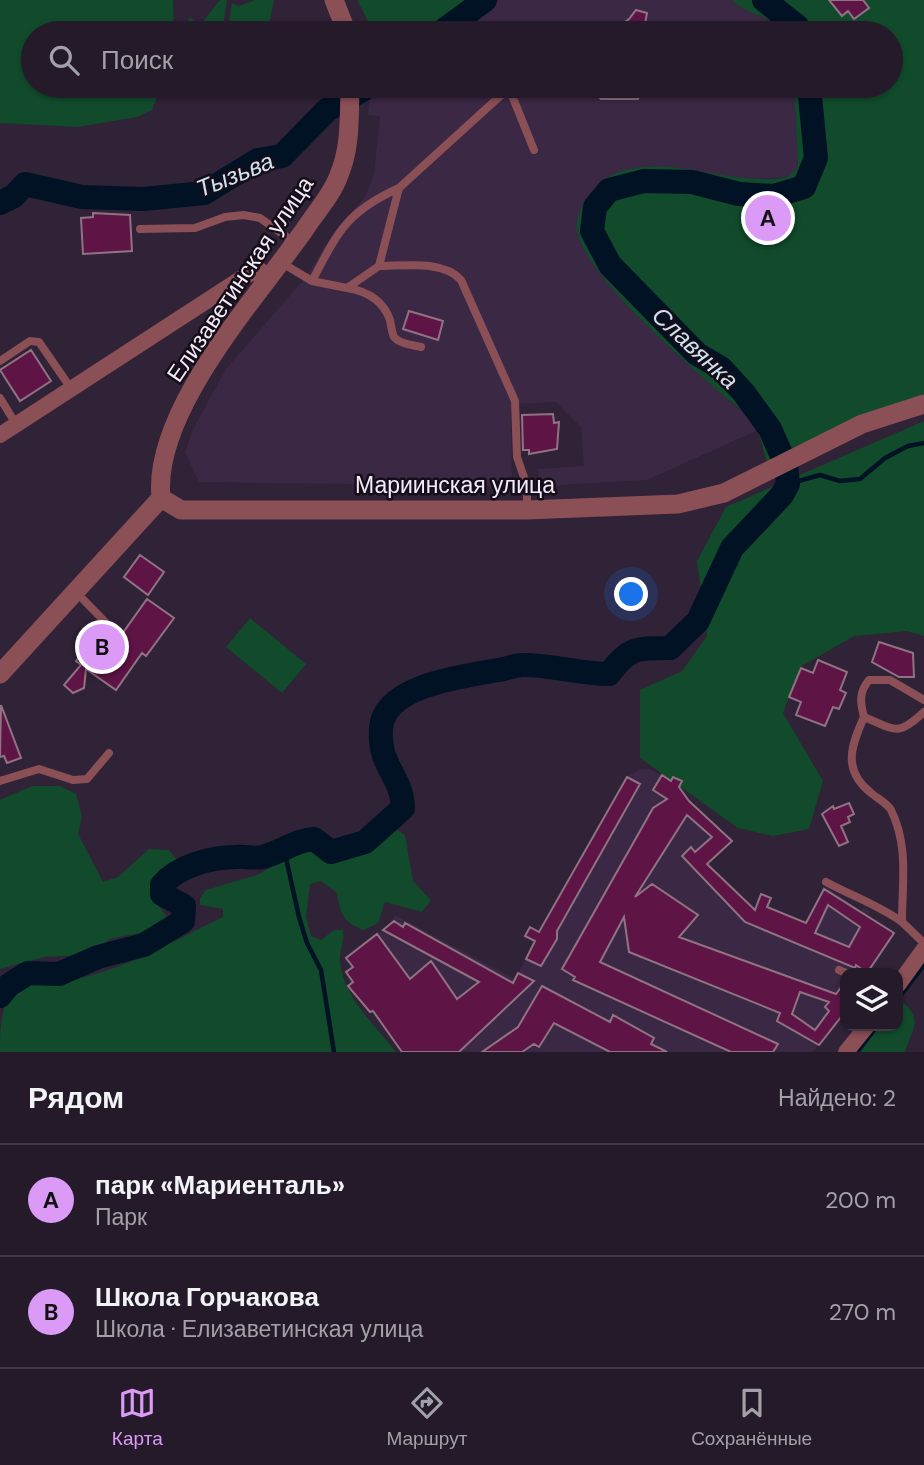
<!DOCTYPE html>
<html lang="ru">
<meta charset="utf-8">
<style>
body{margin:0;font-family:"DM Sans",sans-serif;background:#302735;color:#f1f3f6}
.controls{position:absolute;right:21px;bottom:21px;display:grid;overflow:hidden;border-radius:14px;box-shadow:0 2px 5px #0004}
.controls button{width:63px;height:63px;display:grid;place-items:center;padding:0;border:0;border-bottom:2px solid #413846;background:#241a29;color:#f1f3f6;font:35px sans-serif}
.you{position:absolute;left:632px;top:595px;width:24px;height:24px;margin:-18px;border:5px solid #fff;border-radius:50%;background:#1a73e8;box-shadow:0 0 0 10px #1a73e833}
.badge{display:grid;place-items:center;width:46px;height:46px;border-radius:50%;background:#da9af6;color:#111;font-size:23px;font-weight:700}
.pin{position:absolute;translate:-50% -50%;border:4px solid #fff;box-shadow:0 2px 7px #0006}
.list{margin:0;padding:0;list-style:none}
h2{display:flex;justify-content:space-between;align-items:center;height:91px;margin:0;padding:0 28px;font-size:30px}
h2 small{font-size:23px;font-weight:400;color:#a3a1a8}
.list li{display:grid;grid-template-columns:46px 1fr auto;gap:21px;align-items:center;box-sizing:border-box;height:112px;padding:0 28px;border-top:2px solid #413846}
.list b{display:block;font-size:26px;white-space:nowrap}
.list p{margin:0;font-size:23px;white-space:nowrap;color:#a3a1a8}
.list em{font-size:23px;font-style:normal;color:#a3a1a8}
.icon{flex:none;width:38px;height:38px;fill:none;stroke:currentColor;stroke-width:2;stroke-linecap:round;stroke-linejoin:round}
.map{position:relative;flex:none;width:924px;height:1052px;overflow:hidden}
.search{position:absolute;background:#241a29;box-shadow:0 2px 5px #0004;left:21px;right:21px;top:21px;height:77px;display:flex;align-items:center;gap:18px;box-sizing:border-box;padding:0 24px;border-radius:38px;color:#a3a1a8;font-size:26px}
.sheet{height:315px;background:#241a29}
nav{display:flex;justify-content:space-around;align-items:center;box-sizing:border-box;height:98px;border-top:2px solid #413846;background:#241a29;font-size:19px;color:#a3a1a8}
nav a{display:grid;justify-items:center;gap:4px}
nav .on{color:#da9af6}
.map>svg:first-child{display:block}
.built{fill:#3b2844}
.green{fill:#114b2b}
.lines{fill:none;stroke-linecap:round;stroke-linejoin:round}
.stream{stroke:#001224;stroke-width:4.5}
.river{stroke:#001224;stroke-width:24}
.building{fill:#5f1446;stroke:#907383;stroke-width:2;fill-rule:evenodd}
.service{stroke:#8b4f56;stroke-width:8}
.minor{stroke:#8b4f56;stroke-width:16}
.tertiary{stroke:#8b4f56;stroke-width:19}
.labels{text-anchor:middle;stroke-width:5;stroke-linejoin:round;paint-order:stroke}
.street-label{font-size:23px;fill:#f4ebf9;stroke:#150e18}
.water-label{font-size:24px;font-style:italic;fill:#cee2f1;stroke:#150e18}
</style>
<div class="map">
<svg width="924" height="1052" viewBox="0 0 924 1052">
<rect width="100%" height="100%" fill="#302237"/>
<path class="built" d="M497,0H732L782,27L786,33H446Z
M385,86H794L798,168L788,177L741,180L651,166L652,328L753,422L756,431L647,480L539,486L538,469L584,466L581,427L556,402L511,404L512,486L199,482L185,453L192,431L226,369L306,277L334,232L365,197L374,174L380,116L368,115L370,96Z
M640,769H650L670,780L673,777L682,781L679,787L689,801L732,841L707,864L751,907L803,928L826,887L861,911L864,907L870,911L868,915L894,933L867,973L863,970L860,973H845V1012L813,1052H402L373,1011L370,1012L359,995L355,997L346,987L353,982L346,972L353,967L347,958L384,929L387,931L395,915L515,979L535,942L525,936L530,927L539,931L627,777Z"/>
<path class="green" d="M0,0H173L174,33H33V86H161L152,110L137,117L77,127L0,123Z
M220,0H227L222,33H180L190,17L200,25Z
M255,0H274L267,33H227L232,3L239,6Z
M357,0H485L440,33H374Z
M732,0H924V395L790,449L767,462C763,450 760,433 753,422C747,413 734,404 725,397C693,368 571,266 577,222C578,214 583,204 587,198C598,183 611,172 630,169C682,158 735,187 788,177L798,167L794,86H891V33H786C774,15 747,16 732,0Z
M924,421V636L907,631L854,636L800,667L783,713L823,781L809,829L773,836L738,828L640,758V690L682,671L707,636L697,561L726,507Z
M250,618L306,664L282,693L226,647Z
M32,786H60L76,794L82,816L78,834L103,882L118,877L149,849L169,850L180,864L157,883L151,895L169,920L149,931L110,939L85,955L44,957L0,969V800Z
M395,828L405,835L413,881L431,900L422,912L385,902L378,923L364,930C344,923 340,914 337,893L321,881L310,884L306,916L311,936L321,940L334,930H343C345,941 339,951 340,962C343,997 375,1025 396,1052H0C0,1031 0,1007 13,991C33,973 51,983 74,979C128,969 174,940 223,917V909L200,905V898L206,890L257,875L304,848C345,861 362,851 395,828Z
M900,1000C924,1019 913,1027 905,1052H860L880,1026H898Z"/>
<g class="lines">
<path class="stream" d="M788,484L820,475L840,481L860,479L885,458L908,446L924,443
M284,849L299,917L307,943L321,970L334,1052
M898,999L924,965
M857,1052L877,1026"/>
<path class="river" d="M764,0L797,26L800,33
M440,33L485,0
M0,203L14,196L25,184L82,197L143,199L204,193L258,160L282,156L327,110L369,86
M0,996L9,985L28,973L59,974L98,957L144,945L183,921L184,906L162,894V885C178,866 211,857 236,857C245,856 255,859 263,857C282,852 295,840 314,839L331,852L365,842L403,808C402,775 378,767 381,728C384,685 465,676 498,670C506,669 515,665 524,665C552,665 580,674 609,674C629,647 637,648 670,648L698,621L732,548L782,495L788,484L786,465L770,429L744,393L721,368L697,354L610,265L592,231L595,207L609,190L644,181L692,182L739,194L774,196L804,187L816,158L809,86"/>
</g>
<path class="building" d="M829,0H863L869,8L854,19L848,11L842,16Z
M636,10L647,13L645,24L648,33H609L629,19Z
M588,86H643L638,99H601Z
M93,213L130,215L132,251L83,254L81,218L93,217Z
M409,311L443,321L438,340L403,329Z
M31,350L51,381L20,401L0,370Z
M553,414L554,423L559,422L557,449L529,454V450H523L522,415Z
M140,555L164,572L148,595L124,577Z
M147,599L174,618L146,656L142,653L116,690L86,669L84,688L73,693L64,685L81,665L76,661L94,637L100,643L110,636L117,641Z
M879,642L913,653L914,677H899L872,662Z
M818,660L847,672L840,690L846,693L839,709L833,707L825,726L796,715L801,702L789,697L801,668L813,673Z
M1,705L21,758L7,763L4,756L0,757Z
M662,775L671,781L673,777L682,781L679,787L689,801L732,841L707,864L755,910L761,894L771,898L767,907L806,923L824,889L894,933L867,973L856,965L855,968L745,922L682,856L691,847L695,852L712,837L687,815L635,897L652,884L698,915L679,937L836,994L845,982V1012L819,1045L777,1021L780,1013L629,952L624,917L600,962L778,1044L773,1052H731L573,980L575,977L562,969L653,808L667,799L653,790ZM828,905L860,927L849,947L815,933ZM800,992L829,1002L825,1007L829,1011L815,1030L792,1014Z
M627,777L640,784L557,931V939L541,966L526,959L535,941L525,936L530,927L539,932Z
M849,803L854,814L848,817L850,822L841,826L848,842L839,846L822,814L833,806L834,809Z
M394,921L403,927L405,923L513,983L518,973L534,981L459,1052H402L373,1011L370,1012L348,986L353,982L346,972L353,967L346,958L377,934L410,979L431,961L457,999L479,982L383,930Z
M542,986L610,1022L613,1015L654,1038L651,1044L667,1052H610L554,1023L539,1047L534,1044L522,1052H482L518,1027Z"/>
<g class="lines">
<path class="service" d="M140,229L195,228L225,217L244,215L260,218L295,243
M282,263L312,281L347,288L379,266L399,188L509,88L534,150
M379,266C405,266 443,260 461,280L515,401L517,457L527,486V510
M312,281C338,232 346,212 399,188
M347,288C366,291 383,300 390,320C391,325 392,333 394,337C400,344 412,345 421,347
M0,361L30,341L39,342L70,387
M0,398L16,424
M75,591L112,629
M924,700L890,680H869C859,692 860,702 864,717C851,746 842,770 871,793C877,798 888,804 891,810C909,846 902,884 902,922L924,943
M864,717C896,730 897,737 924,712
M0,781L39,769L73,780L87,779L109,753
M826,882C852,896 878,905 902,922
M839,970L846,973"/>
<path class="minor" d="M0,435L245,276L260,270
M898,985L924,949
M846,1052L867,1026"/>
<path class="tertiary" d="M334,0L347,33
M161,498L181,510H527L678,504L724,493L862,424L924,404
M0,674L161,498C152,411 257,298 305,229C316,212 332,195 339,175C351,147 349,116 350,86"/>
</g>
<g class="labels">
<g class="street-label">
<text transform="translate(240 279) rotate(-56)" y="8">Елизаветинская улица</text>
<text x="455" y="493">Мариинская улица</text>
</g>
<g class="water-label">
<text transform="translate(235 175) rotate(-22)" y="8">Тызьва</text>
<text transform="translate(695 348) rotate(43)" y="8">Славянка</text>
</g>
</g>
</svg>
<div class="controls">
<button><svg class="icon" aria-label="layers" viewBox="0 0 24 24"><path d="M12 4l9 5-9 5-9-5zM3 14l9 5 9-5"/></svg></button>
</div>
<div class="you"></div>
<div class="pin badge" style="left:768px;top:218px">A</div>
<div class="pin badge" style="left:102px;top:647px">B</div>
<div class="search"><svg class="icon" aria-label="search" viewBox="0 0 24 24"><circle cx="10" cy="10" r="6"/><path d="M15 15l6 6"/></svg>Поиск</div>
</div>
<section class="sheet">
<h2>Рядом<small>Найдено: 2</small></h2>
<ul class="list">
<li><span class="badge">A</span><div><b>парк «Мариенталь»</b><p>Парк</p></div><em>200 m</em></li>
<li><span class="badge">B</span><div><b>Школа Горчакова</b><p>Школа · Елизаветинская улица</p></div><em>270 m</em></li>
</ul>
</section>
<nav>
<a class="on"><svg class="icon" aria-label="map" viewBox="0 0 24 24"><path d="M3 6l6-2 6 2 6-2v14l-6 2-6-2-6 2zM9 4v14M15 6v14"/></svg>Карта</a>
<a><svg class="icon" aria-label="directions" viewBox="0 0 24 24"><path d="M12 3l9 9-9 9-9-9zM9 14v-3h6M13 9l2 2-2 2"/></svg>Маршрут</a>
<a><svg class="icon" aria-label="saved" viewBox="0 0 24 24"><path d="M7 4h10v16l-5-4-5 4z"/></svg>Сохранённые</a>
</nav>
